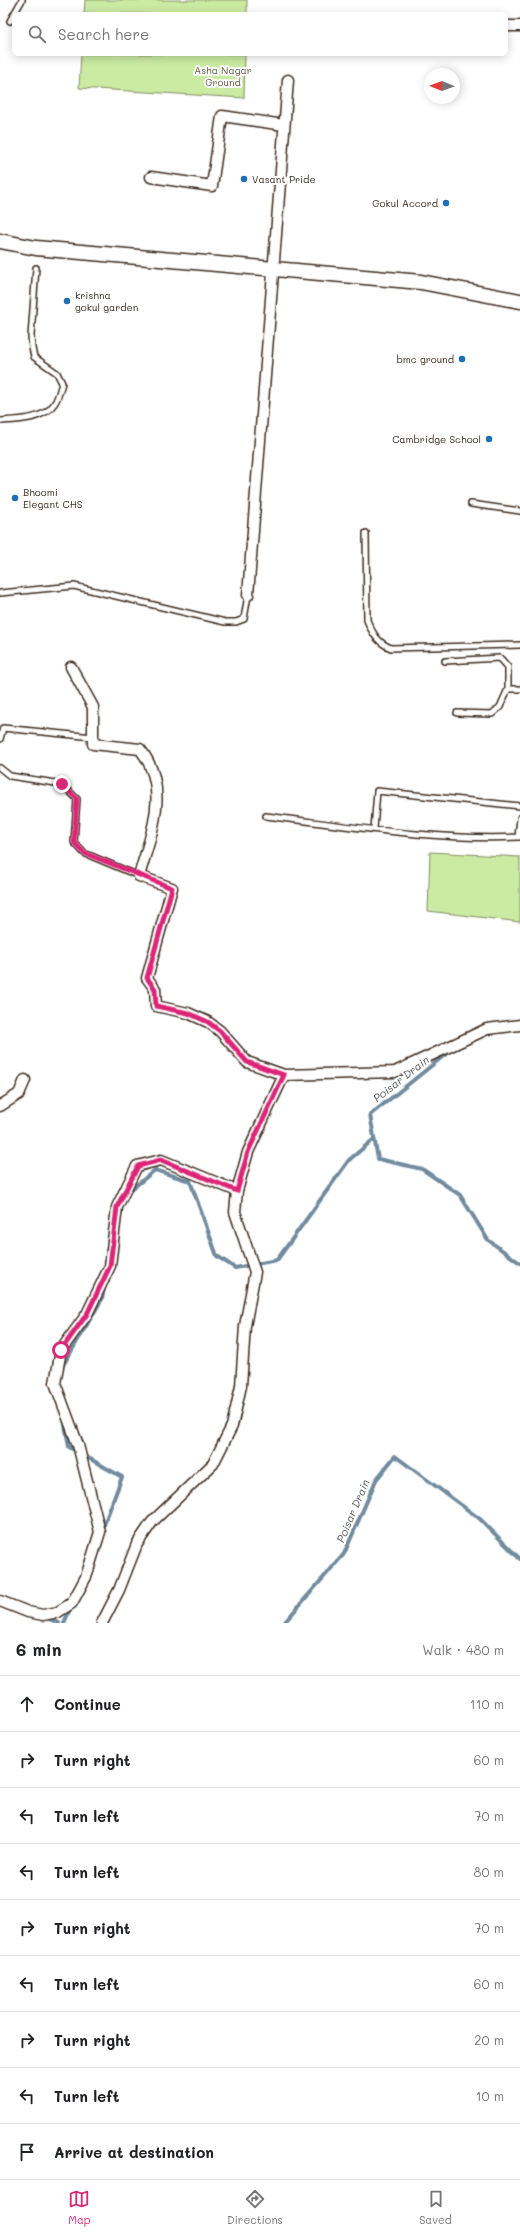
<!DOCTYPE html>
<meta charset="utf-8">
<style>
body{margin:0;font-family:Mali,sans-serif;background:#f6f6f6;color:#202124}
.compass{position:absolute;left:424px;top:68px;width:36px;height:36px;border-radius:50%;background:#fff;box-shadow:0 2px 10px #0003;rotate:271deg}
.stop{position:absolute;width:12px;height:12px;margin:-9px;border:3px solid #db2777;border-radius:50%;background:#fff}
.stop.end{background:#db2777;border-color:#fff;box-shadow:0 1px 4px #0008}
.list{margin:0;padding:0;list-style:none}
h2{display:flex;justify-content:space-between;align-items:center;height:52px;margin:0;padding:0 16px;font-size:17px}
h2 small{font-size:13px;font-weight:400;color:#757577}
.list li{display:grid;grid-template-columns:26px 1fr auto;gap:12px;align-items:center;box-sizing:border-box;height:56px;padding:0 16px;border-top:1px solid #e0e0e0}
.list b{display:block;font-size:15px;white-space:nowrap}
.list em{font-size:13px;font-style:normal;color:#757577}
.icon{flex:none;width:22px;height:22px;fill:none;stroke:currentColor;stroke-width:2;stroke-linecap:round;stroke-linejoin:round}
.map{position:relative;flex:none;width:520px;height:1623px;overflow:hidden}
.search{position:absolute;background:#fff;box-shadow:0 2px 10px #0003;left:12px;right:12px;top:12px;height:44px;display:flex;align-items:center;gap:10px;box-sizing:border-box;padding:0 14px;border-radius:6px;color:#757577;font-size:15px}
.sheet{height:556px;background:#fff}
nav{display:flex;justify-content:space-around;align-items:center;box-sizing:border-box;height:56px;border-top:1px solid #e0e0e0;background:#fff;font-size:11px;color:#757577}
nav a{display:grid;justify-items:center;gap:2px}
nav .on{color:#db2777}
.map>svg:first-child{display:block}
.green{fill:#cbeba3;stroke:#838a60}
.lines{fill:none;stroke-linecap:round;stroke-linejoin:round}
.stream{stroke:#718b9e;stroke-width:4}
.lane-casing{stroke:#3b2a1e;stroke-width:8}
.street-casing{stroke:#3b2a1e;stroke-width:13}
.secondary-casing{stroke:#3b2a1e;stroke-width:17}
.lane{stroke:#fff;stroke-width:5}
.street{stroke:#fff;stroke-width:10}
.secondary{stroke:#fff;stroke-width:14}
.route{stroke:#db2777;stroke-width:5}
.poi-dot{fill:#1f6fb2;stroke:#fff;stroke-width:1.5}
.labels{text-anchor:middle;stroke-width:4;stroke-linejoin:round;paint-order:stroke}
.park-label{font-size:10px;fill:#5f5a3f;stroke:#fff}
.poi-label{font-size:10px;fill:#3b2a1e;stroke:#fff;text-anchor:start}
.water-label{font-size:11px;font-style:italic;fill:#565a5e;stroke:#fff}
</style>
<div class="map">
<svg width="520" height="1623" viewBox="0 0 520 1623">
<rect width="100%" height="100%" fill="#fff"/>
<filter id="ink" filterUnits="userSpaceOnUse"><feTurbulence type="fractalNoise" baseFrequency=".025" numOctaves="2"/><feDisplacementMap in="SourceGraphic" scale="8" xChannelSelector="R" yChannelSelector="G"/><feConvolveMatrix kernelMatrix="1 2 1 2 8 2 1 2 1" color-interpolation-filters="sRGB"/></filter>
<g filter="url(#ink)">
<path class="green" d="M85,0H247V14H84Z
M81,54H245L244,98L79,88Z
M430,852L520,857V922L428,911Z"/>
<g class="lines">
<path class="stream" d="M451,1050L370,1115L378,1159L422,1169L460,1195L488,1240L520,1263
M127,1193L155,1170L190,1181L217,1256L235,1268L277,1260L349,1160L374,1139
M62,1367L102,1299L104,1289
M64,1419L69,1447L122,1477L102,1530
M43,1617L59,1623
M64,1623L71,1607
M284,1623L344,1554L376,1480L395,1456L480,1519L520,1559"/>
<defs>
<path id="lane" d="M10,21L22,0
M0,421C16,420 44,420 54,404C58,399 60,390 62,383L57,373L34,357L32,348L31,336L36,268
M471,504L520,511
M366,533L367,620C372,633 378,643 391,648L520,645
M0,593L74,586L225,622H236L244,619L248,595
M445,661L500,658L508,667V689
M457,713L492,714L500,707L508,689H520
M0,739L3,728L93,737
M0,768L10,776L62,784L77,799L74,842L84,853L139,876
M266,816C348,826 437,841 520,837
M374,829L377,791L520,806
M518,837L520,818"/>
<path id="street" d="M506,26H520
M151,177L212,186L222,116L284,125
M248,595L288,80
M71,667L93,707V744L140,749C171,788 151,834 139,876L172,888L147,978L155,989L156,1006L188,1013L208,1022L220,1031L247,1062L284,1075L395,1072L487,1029L520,1025
M0,1106L19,1094L25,1080
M0,1601L28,1612L43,1615L58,1612L72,1603L86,1577L100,1532L78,1445L55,1383L61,1350L87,1314L110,1266L117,1207L137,1166L161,1160L237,1191
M102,1623L119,1590L137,1544L152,1522L213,1464L232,1426L241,1386L245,1326L255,1272L235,1212L237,1191L248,1152L284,1075"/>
<path id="secondary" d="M0,241L36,248L421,282L520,301"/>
</defs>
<use href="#lane" class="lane-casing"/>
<use href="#street" class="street-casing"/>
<use href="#secondary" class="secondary-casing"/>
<use href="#lane" class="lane"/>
<use href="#street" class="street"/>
<use href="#secondary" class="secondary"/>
</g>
</g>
<g class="lines" filter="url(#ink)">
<path class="route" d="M61,1350L87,1314L110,1266L117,1207L138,1166L161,1160L237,1191L248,1152L284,1075L247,1062L220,1031L208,1022L188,1013L156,1006L155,989L147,978L172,888L84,853L74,842L77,799L62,784"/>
</g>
<g class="poi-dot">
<circle cx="244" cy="179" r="4"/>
<circle cx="446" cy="203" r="4"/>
<circle cx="67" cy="301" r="4"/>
<circle cx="462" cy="359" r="4"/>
<circle cx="489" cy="439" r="4"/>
<circle cx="15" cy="498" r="4"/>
</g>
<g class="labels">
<g class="park-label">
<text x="223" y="74">Asha Nagar<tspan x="223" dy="12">Ground</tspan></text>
</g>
<g class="poi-label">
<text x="252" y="183">Vasant Pride</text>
<text x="438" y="207" text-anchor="end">Gokul Accord</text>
<text x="75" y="299">krishna<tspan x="75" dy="12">gokul garden</tspan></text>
<text x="454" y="363" text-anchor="end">bmc ground</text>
<text x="481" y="443" text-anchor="end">Cambridge School</text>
<text x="23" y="496">Bhoomi<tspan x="23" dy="12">Elegant CHS</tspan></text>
</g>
<g class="water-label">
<text transform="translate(401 1079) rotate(-38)" y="4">Poisar Drain</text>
<text transform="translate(353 1511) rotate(-67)" y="4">Poisar Drain</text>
</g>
</g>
</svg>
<svg class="compass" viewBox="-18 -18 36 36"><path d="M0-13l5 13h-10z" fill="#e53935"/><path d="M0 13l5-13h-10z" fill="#757577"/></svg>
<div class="stop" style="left:61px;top:1350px"></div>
<div class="stop end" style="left:62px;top:784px"></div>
<div class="search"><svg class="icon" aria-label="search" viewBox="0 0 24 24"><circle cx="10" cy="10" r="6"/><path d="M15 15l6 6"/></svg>Search here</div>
</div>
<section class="sheet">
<h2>6 min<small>Walk · 480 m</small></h2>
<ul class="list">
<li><svg class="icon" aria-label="ahead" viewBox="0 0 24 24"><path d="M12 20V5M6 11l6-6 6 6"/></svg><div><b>Continue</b></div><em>110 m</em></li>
<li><svg class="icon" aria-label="right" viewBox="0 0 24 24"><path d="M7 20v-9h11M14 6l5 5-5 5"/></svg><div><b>Turn right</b></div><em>60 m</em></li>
<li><svg class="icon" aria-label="left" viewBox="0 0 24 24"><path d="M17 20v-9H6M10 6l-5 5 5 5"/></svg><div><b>Turn left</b></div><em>70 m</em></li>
<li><svg class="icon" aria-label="left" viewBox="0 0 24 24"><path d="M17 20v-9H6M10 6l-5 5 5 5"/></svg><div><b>Turn left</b></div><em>80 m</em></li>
<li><svg class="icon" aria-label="right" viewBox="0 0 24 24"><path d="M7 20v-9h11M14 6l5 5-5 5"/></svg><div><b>Turn right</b></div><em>70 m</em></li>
<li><svg class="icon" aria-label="left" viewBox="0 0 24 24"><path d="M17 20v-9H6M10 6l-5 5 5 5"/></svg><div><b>Turn left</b></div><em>60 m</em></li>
<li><svg class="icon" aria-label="right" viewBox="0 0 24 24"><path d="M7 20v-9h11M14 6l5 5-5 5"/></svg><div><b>Turn right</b></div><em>20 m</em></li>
<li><svg class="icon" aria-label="left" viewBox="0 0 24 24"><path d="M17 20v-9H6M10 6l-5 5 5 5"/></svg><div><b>Turn left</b></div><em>10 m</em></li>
<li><svg class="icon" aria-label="arrive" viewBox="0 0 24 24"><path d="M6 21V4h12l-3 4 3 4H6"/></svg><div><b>Arrive at destination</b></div></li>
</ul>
</section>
<nav>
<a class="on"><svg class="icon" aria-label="map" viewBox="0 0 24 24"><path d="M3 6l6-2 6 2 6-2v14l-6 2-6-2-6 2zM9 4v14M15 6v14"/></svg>Map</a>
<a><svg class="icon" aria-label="directions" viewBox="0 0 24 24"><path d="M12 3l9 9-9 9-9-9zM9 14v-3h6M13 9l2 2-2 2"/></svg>Directions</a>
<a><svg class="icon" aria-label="saved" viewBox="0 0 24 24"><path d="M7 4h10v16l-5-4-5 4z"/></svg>Saved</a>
</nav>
